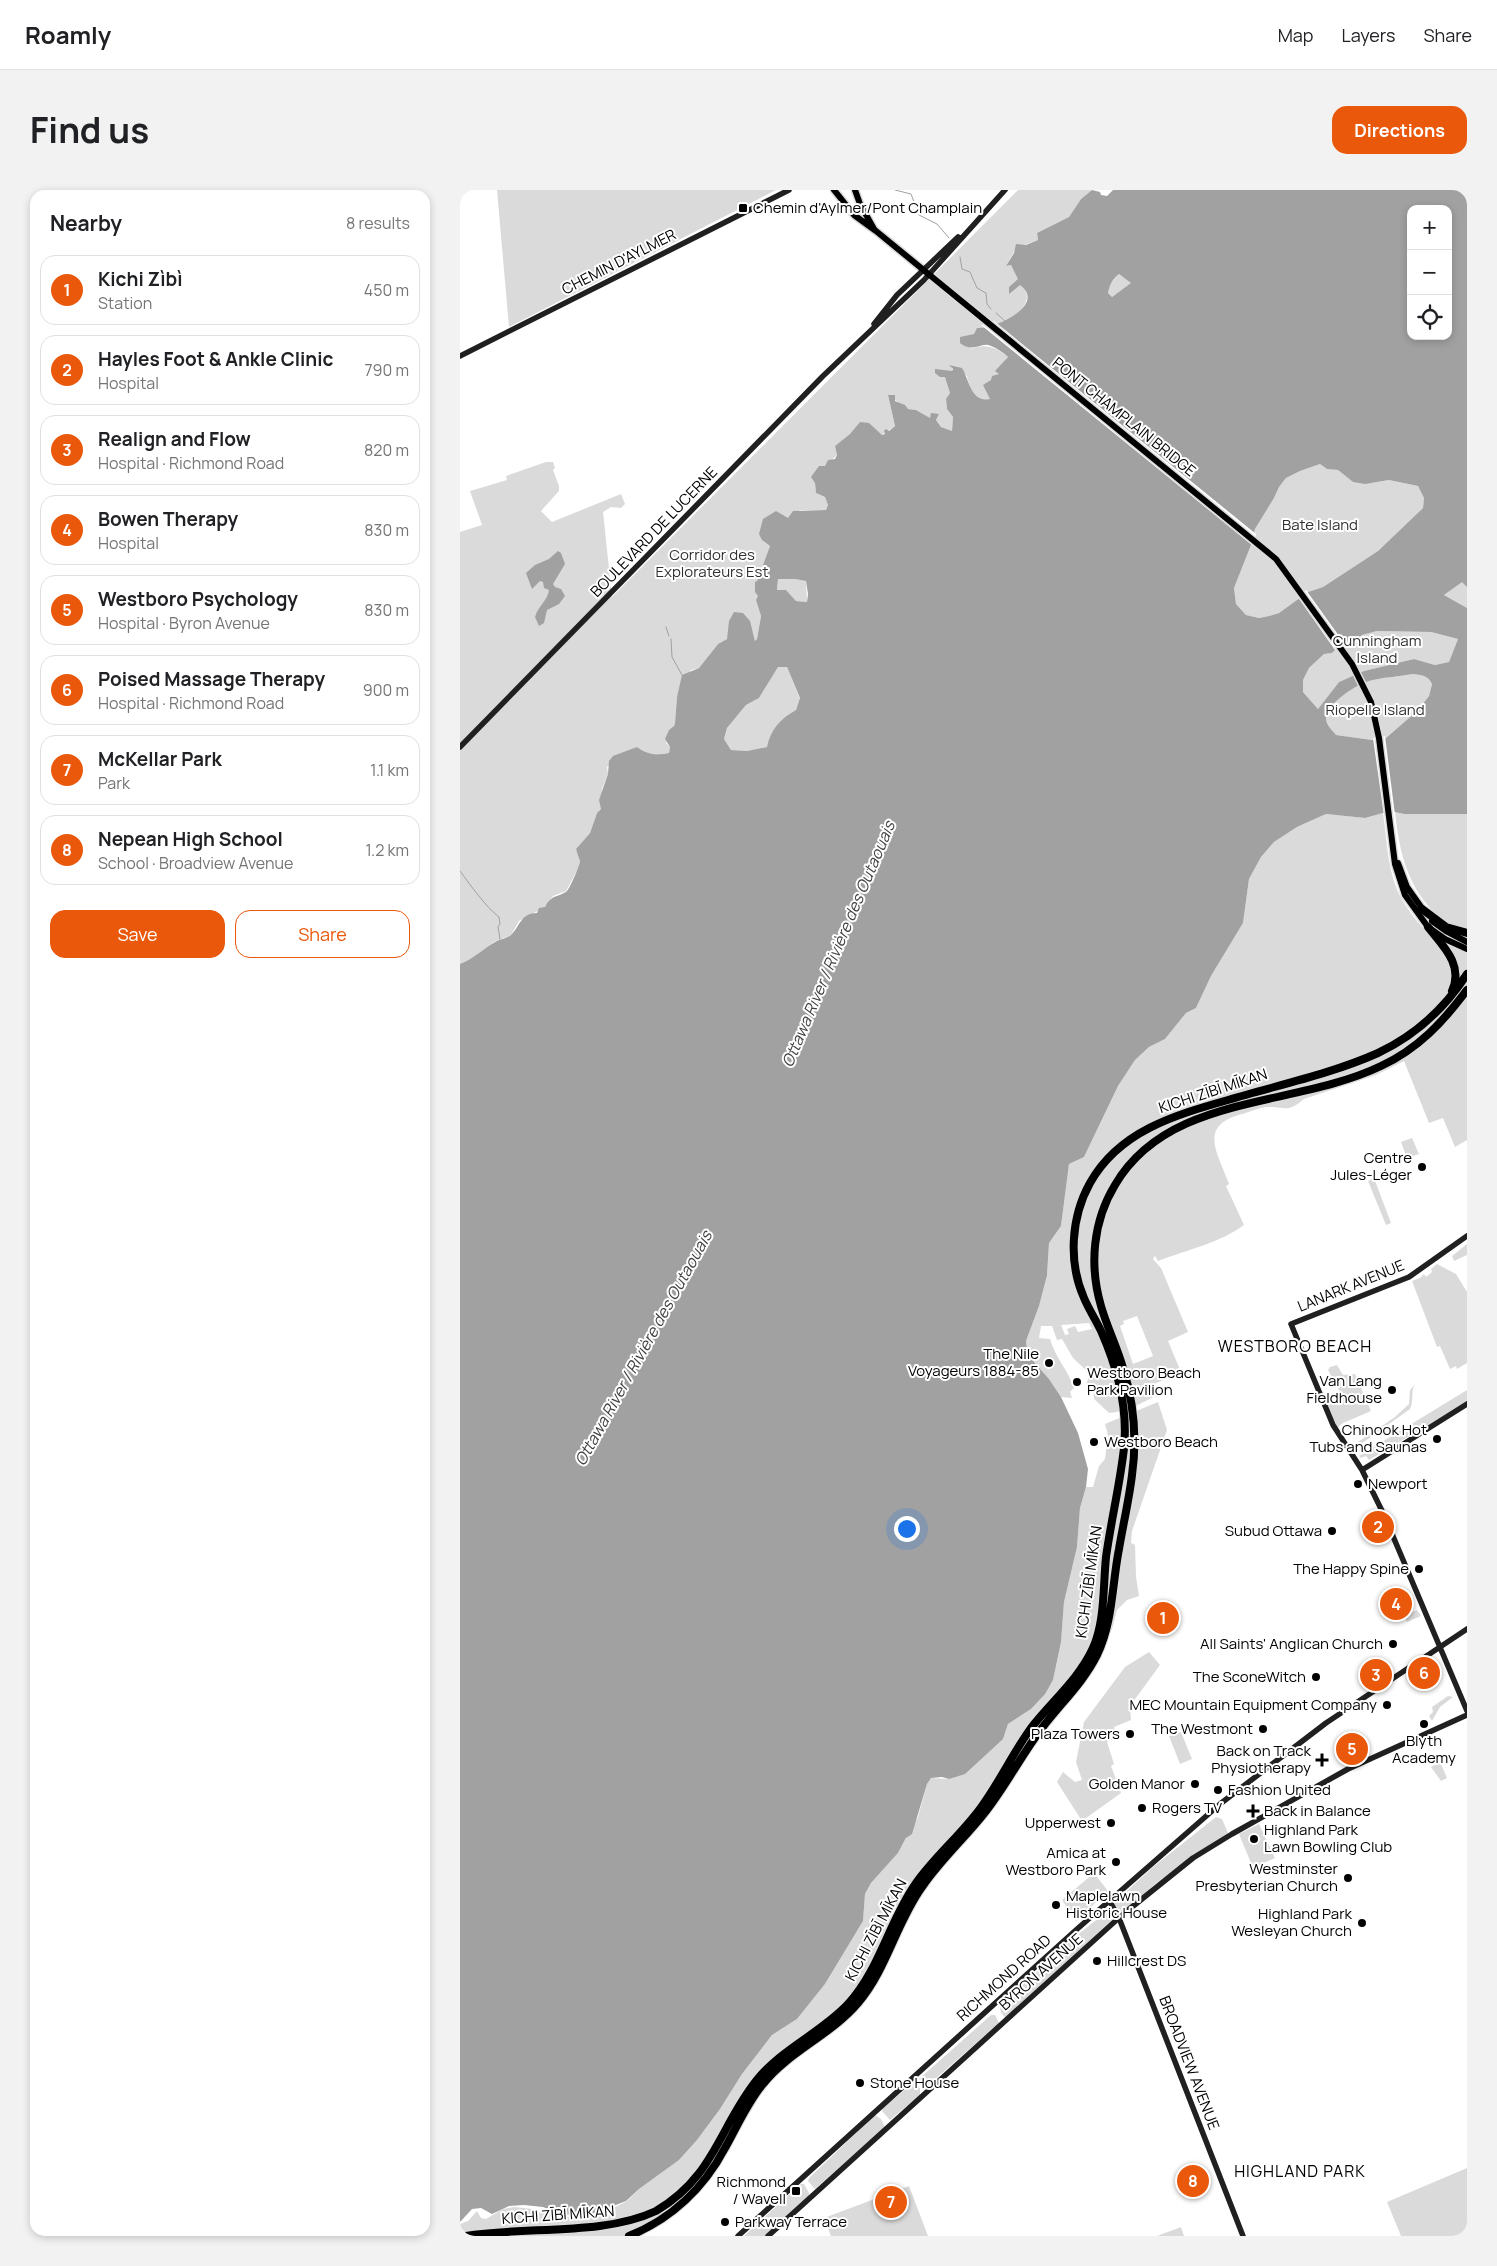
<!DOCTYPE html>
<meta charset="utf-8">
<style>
body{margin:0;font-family:Manrope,sans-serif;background:#f2f2f2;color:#202124}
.controls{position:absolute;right:15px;top:15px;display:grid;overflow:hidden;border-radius:10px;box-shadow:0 2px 8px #0003}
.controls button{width:45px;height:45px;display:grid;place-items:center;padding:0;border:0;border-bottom:1px solid #e0e0e0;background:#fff;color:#202124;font:25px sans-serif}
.you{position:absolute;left:446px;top:1338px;width:18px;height:18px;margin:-12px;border:4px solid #fff;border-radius:50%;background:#1a73e8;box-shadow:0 0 0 8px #1a73e833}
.badge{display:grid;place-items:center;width:32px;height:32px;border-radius:50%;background:#ea580c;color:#fff;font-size:16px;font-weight:700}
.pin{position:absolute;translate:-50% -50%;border:2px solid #fff;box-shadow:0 1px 5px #0006}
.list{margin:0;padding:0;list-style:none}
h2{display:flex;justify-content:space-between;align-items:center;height:65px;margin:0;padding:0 20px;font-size:21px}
h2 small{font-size:16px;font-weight:400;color:#757577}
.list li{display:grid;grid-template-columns:32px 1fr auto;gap:15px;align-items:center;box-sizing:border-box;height:70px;margin:0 10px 10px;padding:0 10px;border:1px solid #e0e0e0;border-radius:15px}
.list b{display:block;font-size:19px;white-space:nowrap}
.list p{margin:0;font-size:16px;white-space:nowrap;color:#757577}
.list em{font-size:16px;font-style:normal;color:#757577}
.actions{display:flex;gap:10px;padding:15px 20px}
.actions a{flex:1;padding:11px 0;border:1px solid #ea580c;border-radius:15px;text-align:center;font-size:18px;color:#ea580c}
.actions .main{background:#ea580c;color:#fff}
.icon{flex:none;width:28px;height:28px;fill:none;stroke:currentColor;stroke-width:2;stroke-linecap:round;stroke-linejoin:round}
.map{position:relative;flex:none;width:1007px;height:2046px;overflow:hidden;border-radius:15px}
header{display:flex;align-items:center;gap:30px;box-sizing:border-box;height:70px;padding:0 25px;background:#fff;border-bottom:1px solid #e0e0e0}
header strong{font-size:24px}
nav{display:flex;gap:28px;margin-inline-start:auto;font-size:18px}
.intro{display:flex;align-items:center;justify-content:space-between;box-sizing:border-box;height:120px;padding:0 30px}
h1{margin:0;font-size:35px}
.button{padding:12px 22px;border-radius:15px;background:#ea580c;color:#fff;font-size:18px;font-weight:700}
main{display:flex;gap:30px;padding:0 30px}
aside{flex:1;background:#fff;border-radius:15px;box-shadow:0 2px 8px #0003}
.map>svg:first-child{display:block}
.green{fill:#dadada;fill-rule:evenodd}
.water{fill:#a1a1a1;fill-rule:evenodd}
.pier{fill:#fff}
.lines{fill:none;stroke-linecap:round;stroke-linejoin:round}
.stream{stroke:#a1a1a1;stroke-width:1}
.primary-casing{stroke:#dbdbdb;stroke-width:9}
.highway-casing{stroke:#dbdbdb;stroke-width:10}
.secondary{stroke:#202020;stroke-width:5.5}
.primary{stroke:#000;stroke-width:6}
.highway{stroke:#000;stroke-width:8}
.poi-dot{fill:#000;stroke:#fff;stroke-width:2}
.labels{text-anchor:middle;stroke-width:4;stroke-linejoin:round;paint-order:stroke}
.poi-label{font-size:15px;fill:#000;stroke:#fff;text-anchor:end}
.street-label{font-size:15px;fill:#000;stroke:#fff}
.park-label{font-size:15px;fill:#313131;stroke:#fff}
.water-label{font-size:16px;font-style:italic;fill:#424242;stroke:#fff}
.neighbourhood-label{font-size:16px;letter-spacing:1px;fill:#000;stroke:#fff}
</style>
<header>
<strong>Roamly</strong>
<nav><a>Map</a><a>Layers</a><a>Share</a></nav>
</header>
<div class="intro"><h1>Find us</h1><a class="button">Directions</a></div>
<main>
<aside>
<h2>Nearby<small>8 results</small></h2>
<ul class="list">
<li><span class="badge">1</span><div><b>Kichi Zìbì</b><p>Station</p></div><em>450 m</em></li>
<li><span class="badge">2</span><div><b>Hayles Foot &amp; Ankle Clinic</b><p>Hospital</p></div><em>790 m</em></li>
<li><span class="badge">3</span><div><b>Realign and Flow</b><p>Hospital · Richmond Road</p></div><em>820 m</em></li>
<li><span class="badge">4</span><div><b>Bowen Therapy</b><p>Hospital</p></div><em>830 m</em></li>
<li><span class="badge">5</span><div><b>Westboro Psychology</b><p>Hospital · Byron Avenue</p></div><em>830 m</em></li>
<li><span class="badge">6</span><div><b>Poised Massage Therapy</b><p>Hospital · Richmond Road</p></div><em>900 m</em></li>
<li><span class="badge">7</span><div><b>McKellar Park</b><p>Park</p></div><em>1.1 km</em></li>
<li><span class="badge">8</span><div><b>Nepean High School</b><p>School · Broadview Avenue</p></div><em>1.2 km</em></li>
</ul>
<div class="actions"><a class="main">Save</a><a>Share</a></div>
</aside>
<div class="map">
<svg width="1007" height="2046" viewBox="0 0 1007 2046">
<rect width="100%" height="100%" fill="#fff"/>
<path class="green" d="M37,0H316L49,137Z
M558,0H632L621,9L609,27L577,43L578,50L556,58L546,76L551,75L559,89L549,97V103L560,94C576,107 561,124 546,131C539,135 530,135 523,138L510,159C525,153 536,157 548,167L536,181L539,184L528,204L530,209C516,213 509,197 507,186L492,176V181H483L488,190L490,203L486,209L487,219L493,227L492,241L481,237L476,230L479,224L471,229L456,220L448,219L428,205L435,236L422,245L400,232L391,244L375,256L377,265L365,276L355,293L356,303L365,307L368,315L366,320H340L302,350L310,356L297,391L299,406L296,410L301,426L297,449L295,451L293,442L268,438L269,444L267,449L258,454L239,478L231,480L217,507L215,533L206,553L210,557L209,563C197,566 186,564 176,557L147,577L148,584L142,599L141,619L137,623L130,643L116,659L120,671L119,677L106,701L93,706L85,717L59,731L51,745L34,752L15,767L0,774V342L22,335L10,301L47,290L46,286L86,272H93L95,278L93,280L99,296V301L81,321L92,332L161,304L165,314L161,318L151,317L143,322L152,407Z
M659,84L672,93L652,107L648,103C650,95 652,89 659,84Z
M860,274L867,279L878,280L893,292L911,293L929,290L958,296L964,308L963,318L918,361L863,397L848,402L819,423L809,426L799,428L786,425L776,414L774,398L791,355L795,339L814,308L819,297L826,288L840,281Z
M318,389H335L346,391L347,412L336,411L326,400H317Z
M1002,391L1007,397V418L984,405Z
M917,441L971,442L998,449L989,472L975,475L954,469L904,481L879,492L858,519L843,502V490L849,478L864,464L872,463L884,451H895L902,445Z
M318,476L327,477L340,509L336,520C320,529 315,540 307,557L287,561L271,560L264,549L267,538L286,515L299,508Z
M952,484C961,485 968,485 972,494L969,506L957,521L926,548L912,550L876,545C872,540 866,535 866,528C867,511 895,496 909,491C923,487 938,487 952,484Z
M935,622L944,624H1007V748C996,744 987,736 979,728C947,696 940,666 935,622Z
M923,623C926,643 927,665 932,684C939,715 962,737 983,760V751L1007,762V950L995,957L983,928L969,933L944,871L916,885L844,909C827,923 827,917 808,917C800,917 790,922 782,924C737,936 758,963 769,994L766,996L784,1035C760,1053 726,1060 698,1071L695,1066L693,1069L701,1078L728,1142L708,1151L721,1182L692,1195L697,1205C683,1213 664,1222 649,1223L634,1209L633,1198L626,1195L630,1184L613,1168L602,1149L597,1150L592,1136H581L579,1148L590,1149C595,1167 608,1180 614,1198L610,1202L612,1208L601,1207L589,1189L574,1172L567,1159L566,1151L579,1116L587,1087L589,1053L601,1036L609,974L624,967L658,896L675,870L689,857L705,849L726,823L736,818L751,786L783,733L789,689L801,667L814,652L837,637L866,624L905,628ZM677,1126L693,1166L673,1174L660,1136L664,1134L663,1131ZM629,1133L632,1139L618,1142L615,1136L607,1139L609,1144L605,1145L601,1135Z
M952,948L959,964L947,968L941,952Z
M914,988L931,1033L926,1035L908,991Z
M1007,1054V1065L994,1071L992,1066Z
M977,1074L996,1084L1007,1102V1173L997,1179L996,1176L990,1179L980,1156L977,1157L952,1091L960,1088L964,1084L966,1087L972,1082L971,1079Z
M877,1175L883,1185L895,1184L911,1221L883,1233L877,1238L866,1214L883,1207L868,1180L870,1177Z
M957,1192C949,1200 955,1210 950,1219L894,1259L892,1256L935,1227L949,1214L950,1200Z
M1007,1200V1212L909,1270L906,1266L901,1268L899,1266Z
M698,1212L707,1240L672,1341L671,1353L675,1355L676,1387L679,1406L667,1410L657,1420L652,1439L631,1479L583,1540L534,1616L464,1699L422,1782L408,1806L373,1840L320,1882L304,1898L268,1960L221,2018L203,2032L177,2046H0V2034L8,2031L17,2021L21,2028L26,2029L43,2019L54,2017L73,2019L81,2023H102L109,2027H132L144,2023L167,2011L179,1999L219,1970L237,1950L260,1919L282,1884L312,1845L337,1829L365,1794L403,1731L405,1704L411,1693L438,1663L458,1627L467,1594L471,1588L489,1589L543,1549L548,1534L571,1519L593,1490L601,1452L604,1412L617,1357L620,1318L626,1297H633L639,1276L645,1269L648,1245L645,1234Z
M957,1420L961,1426L947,1432L944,1426Z
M689,1462L700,1475L670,1516L671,1530L654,1537L657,1547L647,1552L654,1574L651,1576L661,1603L622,1631L597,1592L603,1582L615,1592L622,1590L616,1572L624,1532L665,1477Z
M988,1506L993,1507L980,1517L972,1531L969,1526L973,1522L972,1517Z
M721,1542L732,1569L720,1574L709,1546Z
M980,1572L987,1588L981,1591L971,1577Z
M756,1627L762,1629L768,1643L695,1694L660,1725L654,1714L656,1711L693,1677Z
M799,1634L815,1668L793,1678L779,1644Z
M634,1683L648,1701L616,1731L602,1710Z
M649,1720L654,1728L546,1828C541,1824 540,1821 540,1815L621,1742Z
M531,1825H535L539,1833L465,1898L459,1889Z
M454,1892L460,1898V1905L430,1930L422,1921L423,1918Z
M415,1925L421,1929L425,1937L355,1999L348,1991L349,1988Z
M1007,1978V2046H941L927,2012Z
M341,1994H344L349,2003V2006L305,2046H284Z
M449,1996L468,2046H371L364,2028Z
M721,2037L724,2046H697Z"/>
<path class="water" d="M632,0L640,2L641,5L647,6L653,0H1007V397L1002,392L984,405L1007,418V624H944L935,622L923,623L905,628L866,624L837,637L814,652L801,667L789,689L783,733L751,786L736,818L726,823L705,849L689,857L675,870L658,896L624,967L609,974L601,1036L589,1053L587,1086L579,1116L566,1151L567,1159L574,1172L589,1189L601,1207L618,1243L628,1279L626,1297L620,1318L617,1357L604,1412L601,1452L593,1490L585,1504L571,1519L548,1534L543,1549L505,1584L489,1589L482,1587L471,1588L467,1594L452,1644L446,1648L438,1663L411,1693L405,1704L403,1731L365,1794L337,1829L312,1845L282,1884L260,1919L237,1950L219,1970L179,1999L166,2011L133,2024L110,2025L98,2023L83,2017L64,2015L49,2016L32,2024L21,2018L12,2019L0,2032V774C14,769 24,758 37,751C41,749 47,748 51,745C60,736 61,723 77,723L79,718L85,717C92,704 97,708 107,701C110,698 120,675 120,671C119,668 117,663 116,659L130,643L137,623L141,619L139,610L148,584L149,571L153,566L177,557C186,564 197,566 209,563L210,557L205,549L209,540L214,536L215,533L217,507L222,485L239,478L258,454L267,449L269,431L274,422L283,423L290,431L295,451L297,449L301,426L296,410L298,406L295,402V392L297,391L310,356L302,350L299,344L303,329L316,321L328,328L333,321L366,320L368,315L365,307L356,303L355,293L351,287L359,276H365L368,270L375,269L377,265L375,256L390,244L400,232L409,233L422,245L425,244L424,241L426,239L429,241L435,236L428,205H435V211L445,215L448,219L456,220L470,228L471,223L479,224L476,230L481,237L492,241L493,227L487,219L486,209L490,203L485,187H480L475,183V179L492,181L493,179L489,175L502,178C509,189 511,213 530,209L523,195L531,190L532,186L539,184L535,181L548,167C543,162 536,158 531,156C521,151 514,164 500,153V147L514,144L517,138C535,139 587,115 560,95L549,104V97L558,89L551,75L546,76L554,63L556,54L566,55L578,50L577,43L609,27L621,9ZM951,19H988V146H951ZM659,84L671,93L652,107L648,103C650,95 652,89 659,84ZM860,274L867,279L878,280L893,292L905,294L929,290L958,296L964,308L963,318L918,361L863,397L848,402L819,423L809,426L799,428L786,425L776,414L774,398L791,355L795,339L814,308L819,297L826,288L840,281ZM318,389H335L346,391L348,404L347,412L336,411L326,400H317ZM917,441L971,442L998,449L989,472L975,475L954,469L904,481L879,492L858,519L843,502V490L849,478L864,464L872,463L884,451H895L902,445ZM318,477H327L340,508L336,520C320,529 311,539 307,557L287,561L271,560L264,549L267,538L286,515L299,508ZM952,484C961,485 968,485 972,494L969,506L957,521L926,548L912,550L876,545C872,540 866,535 866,528C867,513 896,495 909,491C923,487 938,487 952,484Z
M98,361L101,363L105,374L93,394L95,397L101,399L105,406L99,414L87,420L84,433L79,436L75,427C78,416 88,410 89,400L84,398L83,392L80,391L72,399L66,383L75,375L89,369Z"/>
<path class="pier" d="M534,131L796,344L793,356L521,135Z
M846,400L884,453L875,460L837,406Z
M925,546L935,625L924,626L913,548Z"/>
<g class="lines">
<path class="stream" d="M435,0L451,4L459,25L477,34L489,48
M500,67L502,79L510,82L517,98L526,103L527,114L531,119
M536,123L546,132
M206,437L209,446
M211,449L212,467L222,485
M0,681C11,696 26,717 39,727L40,734L38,737L40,749"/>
<defs>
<path id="primary" d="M374,0L394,25L416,41L816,369L892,474L911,512L919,548L935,674L945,705L968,737L985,749L1007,759
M395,0L400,14L414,39
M938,673L947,697L964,721
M972,731L986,741L1007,752"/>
<path id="highway" d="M962,719L986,737L1007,743
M968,737C983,756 1004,775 992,801
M6,2046C66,2036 143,2046 196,2021C254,1987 259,1938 296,1891C321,1859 361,1843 388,1814C420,1779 429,1731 456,1693C475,1666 502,1644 522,1616C540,1591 553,1563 571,1538C591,1512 619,1489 633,1458C645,1431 643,1397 646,1367C651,1331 660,1294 664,1258C668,1219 657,1177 641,1141C636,1130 629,1120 624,1108C608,1072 611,1027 630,993C659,941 715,925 768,910C818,895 871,884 918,863C954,846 985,818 1007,784
M169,2046C211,2029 244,1998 265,1958C277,1937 287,1913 303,1894C329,1861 371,1845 398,1813C427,1779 436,1733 462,1697C481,1669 506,1647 526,1621C547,1594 562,1564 582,1538C601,1513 623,1493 637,1465C653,1432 652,1394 659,1359C663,1335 669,1310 672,1285C677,1250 674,1213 663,1178C657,1157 647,1137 641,1116C629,1075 633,1031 655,995C709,903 834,918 921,876C958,859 983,832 1007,800"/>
</defs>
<use href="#primary" class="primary-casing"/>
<use href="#highway" class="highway-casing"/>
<path class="secondary" d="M414,134L437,105L498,47
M0,166L329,0
M0,557L363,186L464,90L545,0
M1007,1046L949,1087L831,1134L873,1235L902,1280L924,1325L1007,1521
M902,1280L1007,1214
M649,1710L659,1728L783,2046
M278,2046L616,1740L760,1614L866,1533L1007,1439
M308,2046L662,1725L733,1668L772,1644L888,1579L1007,1525"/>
<use href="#primary" class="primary"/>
<use href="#highway" class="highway"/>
</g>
<g class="poi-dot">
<rect x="278" y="13" width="10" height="10" rx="2.5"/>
<circle cx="962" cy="977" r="5"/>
<circle cx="589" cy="1173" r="5"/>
<circle cx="617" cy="1192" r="5"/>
<circle cx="932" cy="1200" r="5"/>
<circle cx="977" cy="1249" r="5"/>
<circle cx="634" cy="1252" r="5"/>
<circle cx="898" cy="1294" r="5"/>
<circle cx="872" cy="1341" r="5"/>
<circle cx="959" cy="1379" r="5"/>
<circle cx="933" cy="1454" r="5"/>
<circle cx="856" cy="1487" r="5"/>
<circle cx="927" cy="1515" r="5"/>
<circle cx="964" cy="1534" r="5"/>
<circle cx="803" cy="1539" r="5"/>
<circle cx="670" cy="1544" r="5"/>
<path d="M859.5 1562.5h5v5h5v5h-5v5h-5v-5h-5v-5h5z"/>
<circle cx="735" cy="1594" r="5"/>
<circle cx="758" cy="1600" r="5"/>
<circle cx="682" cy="1618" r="5"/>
<path d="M790.5 1613.5h5v5h5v5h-5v5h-5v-5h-5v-5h5z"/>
<circle cx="651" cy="1633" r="5"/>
<circle cx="794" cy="1649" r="5"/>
<circle cx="656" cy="1672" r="5"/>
<circle cx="888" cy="1688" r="5"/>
<circle cx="596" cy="1715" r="5"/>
<circle cx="902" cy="1733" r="5"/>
<circle cx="637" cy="1771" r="5"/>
<circle cx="400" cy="1893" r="5"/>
<rect x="331" y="1996" width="10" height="10" rx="2.5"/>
<circle cx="265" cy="2032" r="5"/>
</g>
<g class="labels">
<g class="poi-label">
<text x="293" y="23" text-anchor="start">Chemin d'Aylmer/Pont Champlain</text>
<text x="952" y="973">Centre<tspan x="952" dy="17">Jules-Léger</tspan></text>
<text x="579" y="1169">The Nile<tspan x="579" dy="17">Voyageurs 1884-85</tspan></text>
<text x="627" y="1188" text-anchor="start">Westboro Beach<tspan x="627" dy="17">Park Pavilion</tspan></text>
<text x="922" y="1196">Van Lang<tspan x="922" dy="17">Fieldhouse</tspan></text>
<text x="967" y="1245">Chinook Hot<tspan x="967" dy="17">Tubs and Saunas</tspan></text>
<text x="644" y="1257" text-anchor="start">Westboro Beach</text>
<text x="908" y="1299" text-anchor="start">Newport</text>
<text x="862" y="1346">Subud Ottawa</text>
<text x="949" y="1384">The Happy Spine</text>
<text x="923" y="1459">All Saints' Anglican Church</text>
<text x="846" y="1492">The SconeWitch</text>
<text x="917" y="1520">MEC Mountain Equipment Company</text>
<text x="793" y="1544">The Westmont</text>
<text x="660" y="1549">Plaza Towers</text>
<text x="964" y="1556" text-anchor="middle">Blyth<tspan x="964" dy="17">Academy</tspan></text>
<text x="851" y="1566">Back on Track<tspan x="851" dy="17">Physiotherapy</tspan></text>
<text x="725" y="1599">Golden Manor</text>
<text x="768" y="1605" text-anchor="start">Fashion United</text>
<text x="692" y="1623" text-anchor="start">Rogers TV</text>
<text x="804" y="1626" text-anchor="start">Back in Balance</text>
<text x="641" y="1638">Upperwest</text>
<text x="804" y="1645" text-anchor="start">Highland Park<tspan x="804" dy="17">Lawn Bowling Club</tspan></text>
<text x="646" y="1668">Amica at<tspan x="646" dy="17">Westboro Park</tspan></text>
<text x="878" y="1684">Westminster<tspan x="878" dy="17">Presbyterian Church</tspan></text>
<text x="606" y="1711" text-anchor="start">Maplelawn<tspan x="606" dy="17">Historic House</tspan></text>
<text x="892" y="1729">Highland Park<tspan x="892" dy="17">Wesleyan Church</tspan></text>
<text x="647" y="1776" text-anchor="start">Hillcrest DS</text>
<text x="410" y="1898" text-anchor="start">Stone House</text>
<text x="326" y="1997">Richmond<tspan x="326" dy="17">/ Wavell</tspan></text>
<text x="275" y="2037" text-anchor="start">Parkway Terrace</text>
</g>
<g class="street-label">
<text transform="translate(159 72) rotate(-27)" y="5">CHEMIN D'AYLMER</text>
<text transform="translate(664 227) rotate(39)" y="5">PONT CHAMPLAIN BRIDGE</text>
<text transform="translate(194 342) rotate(-46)" y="5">BOULEVARD DE LUCERNE</text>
<text transform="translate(753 901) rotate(-18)" y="5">KICHI ZĪBĪ MĪKAN</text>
<text transform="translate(891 1096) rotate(-22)" y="5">LANARK AVENUE</text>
<text transform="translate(629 1392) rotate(-82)" y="5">KICHI ZĪBĪ MĪKAN</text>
<text transform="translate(416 1740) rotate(-62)" y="5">KICHI ZĪBĪ MĪKAN</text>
<text transform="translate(581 1782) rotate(-42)" y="5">BYRON AVENUE</text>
<text transform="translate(544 1788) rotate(-42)" y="5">RICHMOND ROAD</text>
<text transform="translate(729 1873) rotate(69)" y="5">BROADVIEW AVENUE</text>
<text transform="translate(98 2025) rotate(-4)" y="5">KICHI ZĪBĪ MĪKAN</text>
</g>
<g class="park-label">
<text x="860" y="340">Bate Island</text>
<text x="252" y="370">Corridor des<tspan x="252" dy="17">Explorateurs Est</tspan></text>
<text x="917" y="456">Cunningham<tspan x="917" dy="17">Island</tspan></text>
<text x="915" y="525">Riopelle Island</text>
</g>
<g class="water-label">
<text transform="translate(378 754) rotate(-67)" y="6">Ottawa River / Rivière des Outaouais</text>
<text transform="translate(183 1158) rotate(-61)" y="6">Ottawa River / Rivière des Outaouais</text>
</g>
<g class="neighbourhood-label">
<text x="835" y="1162">WESTBORO BEACH</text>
<text x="840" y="1987">HIGHLAND PARK</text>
</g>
</g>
</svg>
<div class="controls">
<button>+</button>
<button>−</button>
<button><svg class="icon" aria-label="locate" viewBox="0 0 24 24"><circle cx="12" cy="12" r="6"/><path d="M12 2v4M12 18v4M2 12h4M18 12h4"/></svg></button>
</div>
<div class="you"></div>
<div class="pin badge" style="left:703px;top:1428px">1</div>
<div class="pin badge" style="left:918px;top:1337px">2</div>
<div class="pin badge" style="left:916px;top:1485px">3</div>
<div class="pin badge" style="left:936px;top:1414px">4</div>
<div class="pin badge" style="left:892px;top:1559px">5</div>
<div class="pin badge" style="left:964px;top:1483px">6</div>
<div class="pin badge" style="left:431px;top:2012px">7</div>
<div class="pin badge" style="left:733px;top:1991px">8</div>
</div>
</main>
